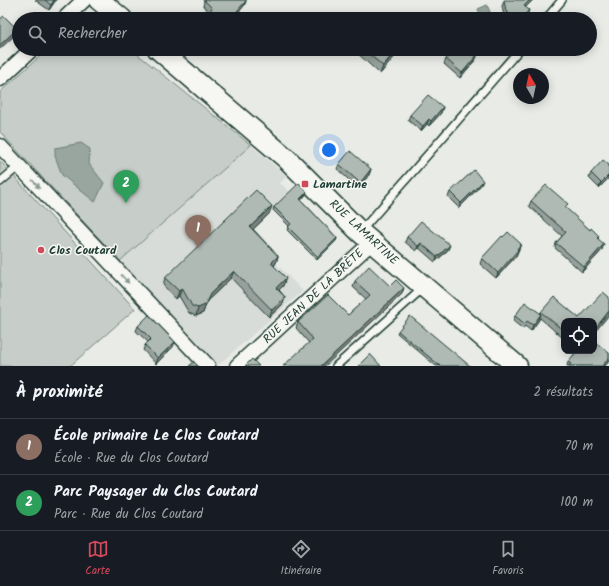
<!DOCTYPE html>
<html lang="fr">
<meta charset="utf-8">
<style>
body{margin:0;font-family:Kalam,sans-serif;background:#242831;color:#f1f3f6}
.controls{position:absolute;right:12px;bottom:12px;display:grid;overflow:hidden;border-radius:8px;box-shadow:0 2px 10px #0003}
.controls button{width:36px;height:36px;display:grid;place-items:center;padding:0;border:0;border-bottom:1px solid #363941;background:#171b24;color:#f1f3f6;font:20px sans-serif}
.compass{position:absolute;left:513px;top:68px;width:36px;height:36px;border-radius:50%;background:#171b24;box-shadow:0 2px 10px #0003;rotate:351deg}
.you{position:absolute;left:329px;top:150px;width:14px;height:14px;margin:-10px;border:3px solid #fff;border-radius:50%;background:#1a73e8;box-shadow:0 0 0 6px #1a73e833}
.badge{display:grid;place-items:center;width:26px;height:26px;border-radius:50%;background:#d1495b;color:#fff;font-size:13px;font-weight:700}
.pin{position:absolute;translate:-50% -33px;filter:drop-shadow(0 1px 2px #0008)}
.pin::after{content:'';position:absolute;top:21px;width:14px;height:12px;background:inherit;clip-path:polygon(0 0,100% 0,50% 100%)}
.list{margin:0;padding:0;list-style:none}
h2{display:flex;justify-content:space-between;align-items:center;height:52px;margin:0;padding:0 16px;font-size:17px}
h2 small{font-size:13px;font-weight:400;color:#9ea1a6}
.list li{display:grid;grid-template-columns:26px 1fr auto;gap:12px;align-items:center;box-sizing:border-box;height:56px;padding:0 16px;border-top:1px solid #363941}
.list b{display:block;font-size:15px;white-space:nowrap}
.list p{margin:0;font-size:13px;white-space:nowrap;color:#9ea1a6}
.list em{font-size:13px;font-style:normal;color:#9ea1a6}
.icon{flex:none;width:22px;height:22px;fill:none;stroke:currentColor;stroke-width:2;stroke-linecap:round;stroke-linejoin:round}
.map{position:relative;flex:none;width:609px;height:366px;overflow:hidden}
.search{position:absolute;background:#171b24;box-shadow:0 2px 10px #0003;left:12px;right:12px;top:12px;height:44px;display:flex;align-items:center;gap:10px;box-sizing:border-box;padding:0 14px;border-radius:22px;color:#9ea1a6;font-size:15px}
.sheet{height:164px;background:#171b24}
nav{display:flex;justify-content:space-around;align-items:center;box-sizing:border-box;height:56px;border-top:1px solid #363941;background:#171b24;font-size:11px;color:#9ea1a6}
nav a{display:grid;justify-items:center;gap:2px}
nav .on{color:#d1495b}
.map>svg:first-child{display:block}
.built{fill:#d8dcd8}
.green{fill:#c7cec9;stroke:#73867e}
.water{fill:#99a6a0;stroke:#687c75}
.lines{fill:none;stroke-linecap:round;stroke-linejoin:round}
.lane-casing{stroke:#1f3d34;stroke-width:10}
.street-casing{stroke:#1f3d34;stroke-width:17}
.secondary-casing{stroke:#1f3d34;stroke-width:23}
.lane{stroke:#f6f6f2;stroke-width:7}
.street{stroke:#f6f6f2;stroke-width:14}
.secondary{stroke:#f6f6f2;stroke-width:20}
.wall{fill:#97a09c;stroke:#1f3d34}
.shaded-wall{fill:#7b827f;stroke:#1f3d34}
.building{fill:#b0bab5;stroke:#1f3d34}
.oneway{fill:#8a9a93}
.poi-dot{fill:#d1495b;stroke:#f6f6f2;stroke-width:1.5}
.labels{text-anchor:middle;stroke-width:3;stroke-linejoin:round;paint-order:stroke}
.poi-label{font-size:12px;font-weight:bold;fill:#1f3d34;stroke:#f6f6f2;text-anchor:start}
.street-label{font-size:12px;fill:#1f3d34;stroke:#f6f6f2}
</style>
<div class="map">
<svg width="609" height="366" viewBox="0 0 609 366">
<rect width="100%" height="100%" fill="#e9ebe7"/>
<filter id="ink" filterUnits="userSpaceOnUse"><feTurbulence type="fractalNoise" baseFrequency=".025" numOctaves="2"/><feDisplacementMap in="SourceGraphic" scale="8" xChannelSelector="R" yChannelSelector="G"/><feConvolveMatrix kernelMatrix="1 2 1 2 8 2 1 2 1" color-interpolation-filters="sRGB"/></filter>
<g filter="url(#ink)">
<path class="built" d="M251,145L287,176L280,183L289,191L249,236L303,291L217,366L120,261Z"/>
<path class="green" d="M48,49H131L251,145L120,261L0,132V92Z
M0,161L135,309L70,366H0Z"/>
<path class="water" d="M487,5L493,19H482L478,9Z
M81,143L90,149L89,164L104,183L95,202L62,175L55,156V148Z"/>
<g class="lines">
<defs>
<path id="lane" d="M546,19L562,0
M0,182L19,166
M361,231L520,49
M336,366L423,288"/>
<path id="street" d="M64,19L84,0
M0,79L32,49
M0,146L208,366
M237,366L372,242"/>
<path id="secondary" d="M99,0L122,19
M158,49L287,159L360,232L517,366"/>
</defs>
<use href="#lane" class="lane-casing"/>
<use href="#street" class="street-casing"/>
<use href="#secondary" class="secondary-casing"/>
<use href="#lane" class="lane"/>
<use href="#street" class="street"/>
<use href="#secondary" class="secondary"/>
</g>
<path class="wall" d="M35,0H56L49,10Z
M203,0H246V1L244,6L232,19H212L208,16L210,12L203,6L204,2Z
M504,1L526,8L527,16L524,19H508L504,16L502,6Z
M356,49H398L395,56L380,74L355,51Z
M446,59H476L460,78L444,64Z
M443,107L441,113L429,126L427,124L421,131L408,120L410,115Z
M339,164L371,169L369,175L358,188L337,169Z
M609,165V178L599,188L589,178L591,173Z
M481,185L459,208L448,197L450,192Z
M306,195L301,200L337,238L336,241L317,260L287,230L289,226L273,210L274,207Z
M531,201L566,209L590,230L599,236L598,239L602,250L582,272L555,248L556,243L562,236L529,206Z
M269,214L253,229L278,256L276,263L274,266L283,286L279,290L285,297L283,304L269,317L231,278L207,301L203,313L196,316L189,313L179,296L176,299L163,285L165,278Z
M407,237L448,250L435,262L419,248L416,251L405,242Z
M503,237L521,244L516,256L496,278L480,264L482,258Z
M355,281L390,286L402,294L309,343L296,328L298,322L348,315L366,299L353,287Z
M541,312L579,318L609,315L564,321V339L540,318L531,331L525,326L523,329L513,321L515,316L540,314Z
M138,326L173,347L156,364L143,350L145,345L148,342L136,331Z
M398,331L470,366H436L397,333Z
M575,351H594L609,353V361L605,366H567L568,362L576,352Z"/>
<path class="shaded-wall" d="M54,0H56L49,10L51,5Z
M530,0H533L522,11L524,6Z
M246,1L244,6L232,19H230Z
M529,10L527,16L524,19H512L513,17Z
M17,29L15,35L0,49V45Z
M398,49L395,56L380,74L383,66Z
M478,54L476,59L460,78L462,73Z
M443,107L441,113L429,126L431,121Z
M429,119L427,124L421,131L423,126Z
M371,169L369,175L358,188L360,183Z
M609,175V178L599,188L601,183Z
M483,181L481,185L459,208L461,203Z
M307,192L306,195L299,202L300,199Z
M272,206L269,214L248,234L250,227Z
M337,238L336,241L317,260L318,257Z
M421,243L419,248L416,251L418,246Z
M521,244L516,256L496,278L498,273Z
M604,244L602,250L582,272L584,267Z
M450,245L448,250L435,262L437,257Z
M278,256L276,263L268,271L271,263Z
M234,271L231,278L207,301L203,313L196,316L198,308L210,294Z
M286,278L283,286L274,295L276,288Z
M182,288L179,296L176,299L179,291Z
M404,288L402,294L325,366H321Z
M285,297L283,304L269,317L272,310Z
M609,311V315L594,333V330Z
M541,314L539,320L531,331L533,325Z
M175,342L173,347L156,364L158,358Z
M609,358V361L605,366H602Z"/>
<path class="building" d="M45,0H54L51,5Z
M206,0H246V1L230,19H224L221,16L218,18L210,11L212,8L205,1Z
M504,0H530L524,6L529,10L523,17H513L506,11L504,1Z
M368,14H375L381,19H364Z
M4,16L17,29L0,45V19Z
M363,49H397L383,66Z
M455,49H473L478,54L462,73L446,59Z
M428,95L443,107L431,121L429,119L423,126L410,115Z
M350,151L371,169L360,183L339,164Z
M603,160L609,165V175L601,183L591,173Z
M474,170L483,181L461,203L450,192Z
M299,183L307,192L300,199L337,238L318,257L288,227L291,224L274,207Z
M546,185L568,204L565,207L590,230L591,228L599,236L597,238L604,244L584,267L556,243L566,232L531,201Z
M256,190L272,206L250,227L278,256L271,263L286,278L276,288L285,297L272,310L234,271L210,294L205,305L198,308L192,306L182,288L179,291L165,278Z
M421,221L450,245L437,257L421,243L418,246L407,237Z
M508,232L521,244L517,249L518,250L498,273L482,258L502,236L503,237Z
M369,266L390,286L396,280L404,288L321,366H283L313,339L298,322L328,295L348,315L370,295L355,281Z
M603,292L609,297V311L594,330V321H564V331L541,312L554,297L579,318Z
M525,302L541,314L533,325L527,321L525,324L515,316Z
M149,315L175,342L158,358L145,345L151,339L138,326Z
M410,316L470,366H440L398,331Z
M594,341L609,353V358L602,366H569L571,364L568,362L577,351H594Z
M370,354L381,366H358Z
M252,359L259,366H245Z
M194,362L198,366H189Z"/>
<defs><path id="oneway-solid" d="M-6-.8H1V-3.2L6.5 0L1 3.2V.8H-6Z"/></defs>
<g class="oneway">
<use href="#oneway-solid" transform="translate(36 184) rotate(47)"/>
<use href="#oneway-solid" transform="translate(125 279) rotate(47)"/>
</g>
</g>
<g class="poi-dot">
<rect x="301" y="180" width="8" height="8" rx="2"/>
<circle cx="41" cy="250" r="4"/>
</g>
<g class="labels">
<g class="poi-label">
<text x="313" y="188">Lamartine</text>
<text x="49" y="254">Clos Coutard</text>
</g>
<g class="street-label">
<text transform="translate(364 232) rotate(43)" y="4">RUE LAMARTINE</text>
<text transform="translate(313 296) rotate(-43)" y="4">RUE JEAN DE LA BRÈTE</text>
</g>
</g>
</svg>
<div class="controls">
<button><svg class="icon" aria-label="locate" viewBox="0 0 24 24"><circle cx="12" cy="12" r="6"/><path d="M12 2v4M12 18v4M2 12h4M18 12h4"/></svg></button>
</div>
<svg class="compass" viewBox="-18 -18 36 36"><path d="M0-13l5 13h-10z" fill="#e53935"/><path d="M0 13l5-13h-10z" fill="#9ea1a6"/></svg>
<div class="you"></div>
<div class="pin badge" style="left:198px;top:248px;background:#8d6e63">1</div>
<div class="pin badge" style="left:126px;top:203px;background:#2e9e5b">2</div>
<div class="search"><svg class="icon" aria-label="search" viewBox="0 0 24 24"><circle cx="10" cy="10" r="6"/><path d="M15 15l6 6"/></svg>Rechercher</div>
</div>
<section class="sheet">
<h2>À proximité<small>2 résultats</small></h2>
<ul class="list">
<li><span class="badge" style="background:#8d6e63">1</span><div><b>École primaire Le Clos Coutard</b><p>École · Rue du Clos Coutard</p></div><em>70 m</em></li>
<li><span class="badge" style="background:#2e9e5b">2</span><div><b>Parc Paysager du Clos Coutard</b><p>Parc · Rue du Clos Coutard</p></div><em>100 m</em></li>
</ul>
</section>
<nav>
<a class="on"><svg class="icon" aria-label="map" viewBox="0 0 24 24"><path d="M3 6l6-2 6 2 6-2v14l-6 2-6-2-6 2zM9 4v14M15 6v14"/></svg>Carte</a>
<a><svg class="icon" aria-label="directions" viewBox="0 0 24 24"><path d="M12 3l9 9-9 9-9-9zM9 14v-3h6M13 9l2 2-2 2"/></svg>Itinéraire</a>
<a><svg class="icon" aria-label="saved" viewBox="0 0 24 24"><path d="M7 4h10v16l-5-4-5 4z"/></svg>Favoris</a>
</nav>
